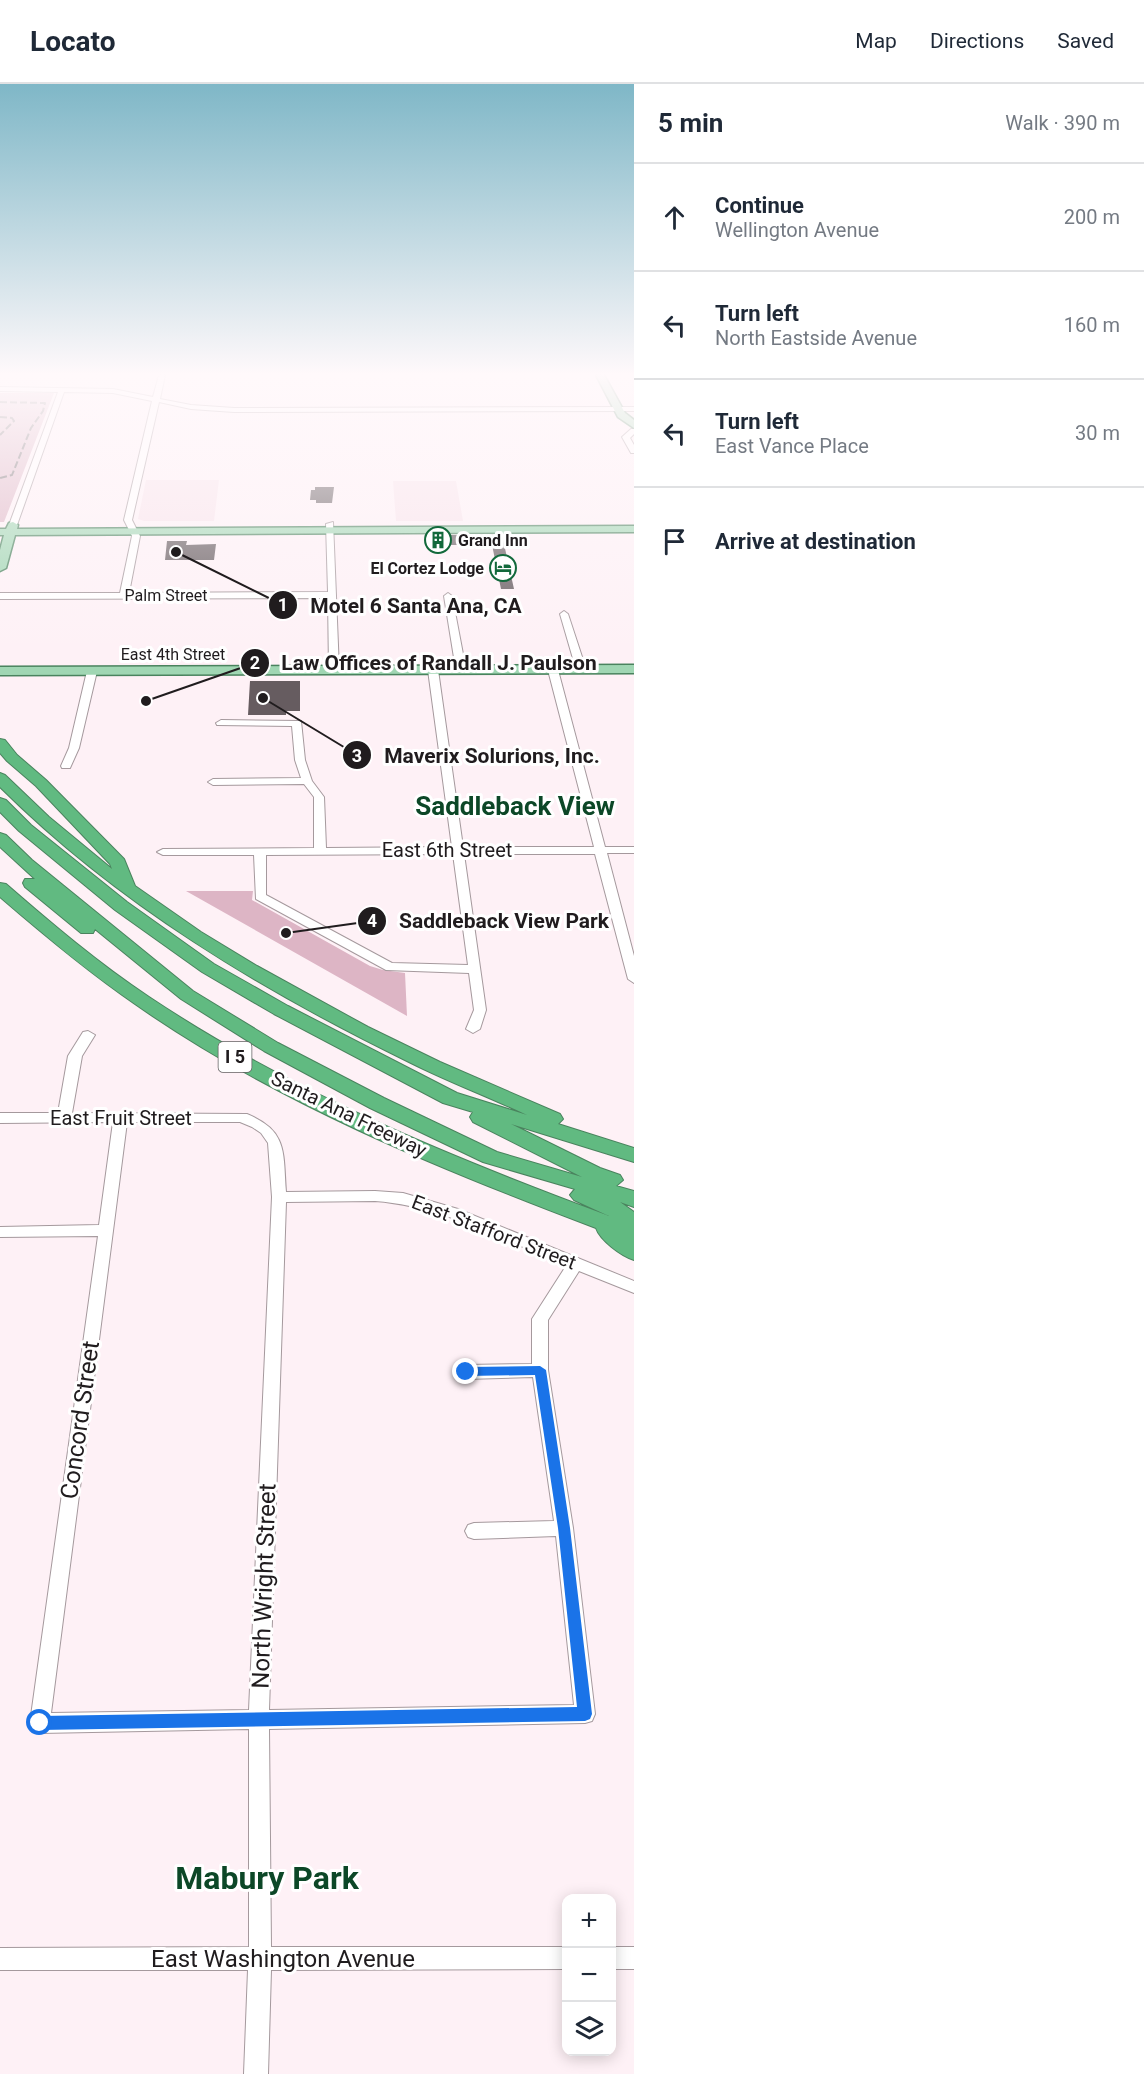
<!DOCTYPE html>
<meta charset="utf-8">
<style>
body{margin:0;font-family:Roboto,sans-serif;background:#f6f6f7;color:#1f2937}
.controls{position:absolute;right:18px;bottom:18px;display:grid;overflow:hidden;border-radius:12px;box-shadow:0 3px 15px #0003}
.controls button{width:54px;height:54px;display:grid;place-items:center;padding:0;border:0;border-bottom:2px solid #e0e1e3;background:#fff;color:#1f2937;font:30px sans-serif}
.stop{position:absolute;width:18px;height:18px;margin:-14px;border:4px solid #1a73e8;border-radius:50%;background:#fff}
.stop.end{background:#1a73e8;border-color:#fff;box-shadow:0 2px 6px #0008}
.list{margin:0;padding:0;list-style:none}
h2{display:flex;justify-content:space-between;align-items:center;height:78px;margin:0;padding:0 24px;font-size:26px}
h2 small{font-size:20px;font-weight:400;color:#747a83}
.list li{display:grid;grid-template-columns:39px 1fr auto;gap:18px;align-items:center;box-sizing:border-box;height:108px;padding:0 24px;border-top:2px solid #e0e1e3}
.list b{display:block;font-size:22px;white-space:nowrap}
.list p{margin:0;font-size:20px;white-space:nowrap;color:#747a83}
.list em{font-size:20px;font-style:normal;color:#747a83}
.icon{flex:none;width:33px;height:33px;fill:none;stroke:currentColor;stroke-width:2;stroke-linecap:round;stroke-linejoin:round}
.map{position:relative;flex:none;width:634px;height:1990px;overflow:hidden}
header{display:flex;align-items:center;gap:36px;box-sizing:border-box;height:84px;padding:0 30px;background:#fff;border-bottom:2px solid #e0e1e3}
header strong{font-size:28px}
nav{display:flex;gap:33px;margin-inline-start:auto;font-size:21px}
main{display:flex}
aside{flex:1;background:#fff}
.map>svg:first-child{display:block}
.built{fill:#f8e3eb}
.green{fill:#ddb5c5}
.building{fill:#665c60}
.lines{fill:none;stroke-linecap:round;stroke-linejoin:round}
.minor-casing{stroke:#a5999d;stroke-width:2}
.major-casing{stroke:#4a835e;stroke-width:3}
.highway-casing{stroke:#4a835e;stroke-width:2}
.minor{fill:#fff;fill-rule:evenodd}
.major{fill:#a0d6b3;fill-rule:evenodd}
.highway{fill:#61ba81;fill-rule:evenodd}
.rail{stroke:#716a6d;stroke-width:2;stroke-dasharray:7 3;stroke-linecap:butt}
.route{fill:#1a73e8}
.labels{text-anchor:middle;stroke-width:6;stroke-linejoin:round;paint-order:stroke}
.far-poi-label{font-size:16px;font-weight:bold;fill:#201c1e;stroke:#fff;text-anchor:start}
.far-street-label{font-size:16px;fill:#201c1e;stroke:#fff}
.shield{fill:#fff;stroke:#636062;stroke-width:1.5}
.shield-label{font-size:18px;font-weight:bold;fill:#201c1e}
.street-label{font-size:20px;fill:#201c1e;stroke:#fff}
.near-street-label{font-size:24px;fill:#201c1e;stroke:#fff}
.district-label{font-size:26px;font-weight:bold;fill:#0c4727;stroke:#fff}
.near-district-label{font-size:32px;font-weight:bold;fill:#0c4727;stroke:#fff}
.leader{fill:none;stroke:#201c1e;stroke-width:2}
.callout-dot{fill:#201c1e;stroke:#fff;stroke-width:2}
.mark-label{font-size:18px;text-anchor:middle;font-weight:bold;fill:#fff}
.callout-label{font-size:21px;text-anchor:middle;font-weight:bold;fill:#201c1e;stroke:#fff;stroke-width:6;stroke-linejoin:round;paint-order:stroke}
</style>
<header>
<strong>Locato</strong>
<nav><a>Map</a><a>Directions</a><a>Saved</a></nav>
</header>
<main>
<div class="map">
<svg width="634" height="1990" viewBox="0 0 634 1990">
<rect width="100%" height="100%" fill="#fef1f6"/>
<path class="built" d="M146,396H219L214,437H144L138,435Z
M393,397H456L463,437H396Z"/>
<path class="green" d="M0,309H54L4,438H0Z
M186,807H253L252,816L370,882L383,886L405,889L407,932Z"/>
<path class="building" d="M315,403H334L332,419H316V416H310L311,406H315Z
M441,451H460L458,461H443Z
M490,451H502L514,505H501Z
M167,457H187L186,461L216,460L214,476H165Z
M250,597H300V627H286V631H248Z"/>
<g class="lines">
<defs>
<path id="minor" d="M159,291H165L160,315L191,321L234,324L634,323V327L234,328L191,325L159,318L132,436L140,452L129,509L328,508L326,440L333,438L339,586L334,589L329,586L328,514L0,515V509H120L132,452L124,436L152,317L113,309L64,308L17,441L13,443L9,441L58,308L0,307V303L113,305L153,313Z
M631,345H634V350L630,354L634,361V369H631L622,353Z
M448,509L452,512L466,586L461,589L456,586L444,512Z
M564,527L568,530L586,585L584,587L576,585L560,530Z
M433,583L438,586L463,763H594L548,586L553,583L558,586L605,763H634V769H607L634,872V899L628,895L595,770H464L486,926L480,945L473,949L466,945L474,926L469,889L386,886L256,815L254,771H163L157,768L163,765L314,764V713L304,700L213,701L208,698L213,695L301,694L295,676L292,642L217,641L216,639L221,636L301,637L305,676L312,697L324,713L326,764L452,763L428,586ZM453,770L468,881L392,879L266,811V771Z
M92,584L97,587L79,664L70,684H62L61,682L69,664L87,587Z
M88,947L95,951L82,972L72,1029L247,1030C288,1047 283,1068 286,1108L375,1107L403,1109L458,1125L634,1197V1209L579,1187L548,1236V1286L573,1444L595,1630L592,1637L585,1639L269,1645L271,1863H566V1885L271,1886L268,1990H244L248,1886H0V1864L249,1863V1645L40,1649L33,1646L30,1639L98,1152L0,1153V1143L99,1141L113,1038L0,1039V1029H58L68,972L83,948ZM127,1038H240L252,1043L261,1049L268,1059L272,1113L249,1626L51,1629ZM375,1117C442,1122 505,1156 566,1182L532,1235V1280L466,1281L460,1283L458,1288L460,1293L466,1295L533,1293L554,1437L474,1439L468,1441L465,1447L468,1453L474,1455L556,1452L574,1621L269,1626L286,1118Z
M612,1863H634V1885H612Z"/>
<path id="major" d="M596,291H604L625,329L634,336V344L618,333Z
M13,438L18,441L17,445L634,442V448L15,451L6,484L0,487V466L4,451H0V445H6L9,439Z
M634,581V589L0,591V583Z"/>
<path id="highway" d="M0,655L5,656L17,671L46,696L124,775L135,802L201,848L257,882L368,943L440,978L560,1030L563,1035L558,1040L634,1064V1078L511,1040L600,1084L620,1091L623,1096L616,1102L634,1107V1123L620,1118L634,1128V1176C621,1172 600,1156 596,1144C437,1084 275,1018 135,920C87,887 44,851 0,813V799L6,800C52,840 98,879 149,913C291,1008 450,1073 609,1132L574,1116L570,1111L575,1105L483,1078L370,1024L264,967L181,915L95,845L93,849H81L25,803L23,799L25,795H35L0,763V749L6,751L32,776L193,907L278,959L384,1014L497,1068L582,1093L473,1038L470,1033L473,1028L443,1019L274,930L202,888L115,826L19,747L0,728V714L6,716L31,741L127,818L214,880L288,922L457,1009L527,1031C489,1013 449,998 411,979C261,906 118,820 0,703V689L5,691L49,733L112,785L110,780L36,702L7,677L0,669Z"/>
</defs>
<use href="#minor" class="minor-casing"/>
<use href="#major" class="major-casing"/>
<use href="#highway" class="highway-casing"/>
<use href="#minor" class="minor"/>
<use href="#major" class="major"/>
<use href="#highway" class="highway"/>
<path class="rail" d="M0,318L45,319L43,327L31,344L12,391L0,394
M0,333L12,334L14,337L0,351"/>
</g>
<linearGradient id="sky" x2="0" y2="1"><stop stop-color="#7fb7c7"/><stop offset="0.51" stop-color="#fff9fb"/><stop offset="1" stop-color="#fff9fb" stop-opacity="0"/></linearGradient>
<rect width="634" height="569" fill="url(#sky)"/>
<path class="route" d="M540,1282L546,1286L570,1444L592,1630L590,1635L585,1637L40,1646L35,1644L33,1639L35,1634L40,1632L577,1623L558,1444L535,1291L466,1292L460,1288L466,1283Z"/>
<defs>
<symbol id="building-ring" viewBox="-11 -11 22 22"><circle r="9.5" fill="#fff" stroke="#12693b" stroke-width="1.5"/><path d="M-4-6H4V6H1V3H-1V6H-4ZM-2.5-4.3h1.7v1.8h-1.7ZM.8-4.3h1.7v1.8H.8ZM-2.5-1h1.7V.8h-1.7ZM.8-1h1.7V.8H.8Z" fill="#12693b"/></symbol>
<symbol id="hotel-ring" viewBox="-11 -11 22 22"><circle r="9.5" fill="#fff" stroke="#12693b" stroke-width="1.5"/><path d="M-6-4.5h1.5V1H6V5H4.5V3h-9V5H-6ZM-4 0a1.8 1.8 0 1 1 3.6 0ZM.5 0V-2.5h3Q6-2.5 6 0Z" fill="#12693b"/></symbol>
</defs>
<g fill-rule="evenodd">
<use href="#building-ring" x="423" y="441" width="30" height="30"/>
<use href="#hotel-ring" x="488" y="469" width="30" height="30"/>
</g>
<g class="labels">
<g class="far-poi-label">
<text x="458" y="462">Grand Inn</text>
<text x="484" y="490" text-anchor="end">El Cortez Lodge</text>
</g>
<g class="far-street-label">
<text x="166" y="517">Palm Street</text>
<text x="173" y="576">East 4th Street</text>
</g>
<rect class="shield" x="218.5" y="958" width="33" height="30" rx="4.5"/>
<g class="shield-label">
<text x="235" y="979">I 5</text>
</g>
<g class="street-label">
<text x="447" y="773">East 6th Street</text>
<text transform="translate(349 1030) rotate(26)" y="7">Santa Ana Freeway</text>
<text x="121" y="1041">East Fruit Street</text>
<text transform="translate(494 1148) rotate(21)" y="7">East Stafford Street</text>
</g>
<g class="near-street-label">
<text transform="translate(80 1336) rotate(-82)" y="8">Concord Street</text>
<text transform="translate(264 1502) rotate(-88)" y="8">North Wright Street</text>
<text x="283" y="1883">East Washington Avenue</text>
</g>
<g class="district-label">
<text x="515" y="731">Saddleback View</text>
</g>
<g class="near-district-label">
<text x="267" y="1805">Mabury Park</text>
</g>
</g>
<path class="leader" d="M176 468L283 521M146 617L255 579M263 614L357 671M286 849L372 837"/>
<g class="callout-dot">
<circle cx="176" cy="468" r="6"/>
<circle cx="146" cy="617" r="6"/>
<circle cx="263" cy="614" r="6"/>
<circle cx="286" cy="849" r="6"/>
<circle cx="283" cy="521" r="15"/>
<circle cx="255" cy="579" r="15"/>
<circle cx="357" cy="671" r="15"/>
<circle cx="372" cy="837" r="15"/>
</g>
<g class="mark-label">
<text x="283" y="527">1</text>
<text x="255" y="585">2</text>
<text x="357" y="678">3</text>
<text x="372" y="843">4</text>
</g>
<g class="callout-label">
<text x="416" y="529">Motel 6 Santa Ana, CA</text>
<text x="439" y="586">Law Offices of Randall J. Paulson</text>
<text x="492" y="679">Maverix Solurions, Inc.</text>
<text x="504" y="844">Saddleback View Park</text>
</g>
</svg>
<div class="controls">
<button>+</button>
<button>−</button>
<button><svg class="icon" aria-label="layers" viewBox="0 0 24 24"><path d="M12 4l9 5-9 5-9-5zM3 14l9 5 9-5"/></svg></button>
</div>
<div class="stop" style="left:40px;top:1639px"></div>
<div class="stop end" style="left:466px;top:1288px"></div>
</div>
<aside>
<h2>5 min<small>Walk · 390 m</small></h2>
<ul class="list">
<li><svg class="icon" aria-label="ahead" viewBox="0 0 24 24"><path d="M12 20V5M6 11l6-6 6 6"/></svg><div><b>Continue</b><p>Wellington Avenue</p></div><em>200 m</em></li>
<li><svg class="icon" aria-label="left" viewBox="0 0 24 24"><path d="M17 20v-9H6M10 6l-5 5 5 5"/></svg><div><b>Turn left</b><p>North Eastside Avenue</p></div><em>160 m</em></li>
<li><svg class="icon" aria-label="left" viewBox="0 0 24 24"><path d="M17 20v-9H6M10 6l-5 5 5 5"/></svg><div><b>Turn left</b><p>East Vance Place</p></div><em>30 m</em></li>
<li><svg class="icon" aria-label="arrive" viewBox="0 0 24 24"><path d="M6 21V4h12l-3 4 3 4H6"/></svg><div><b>Arrive at destination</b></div></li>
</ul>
</aside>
</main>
